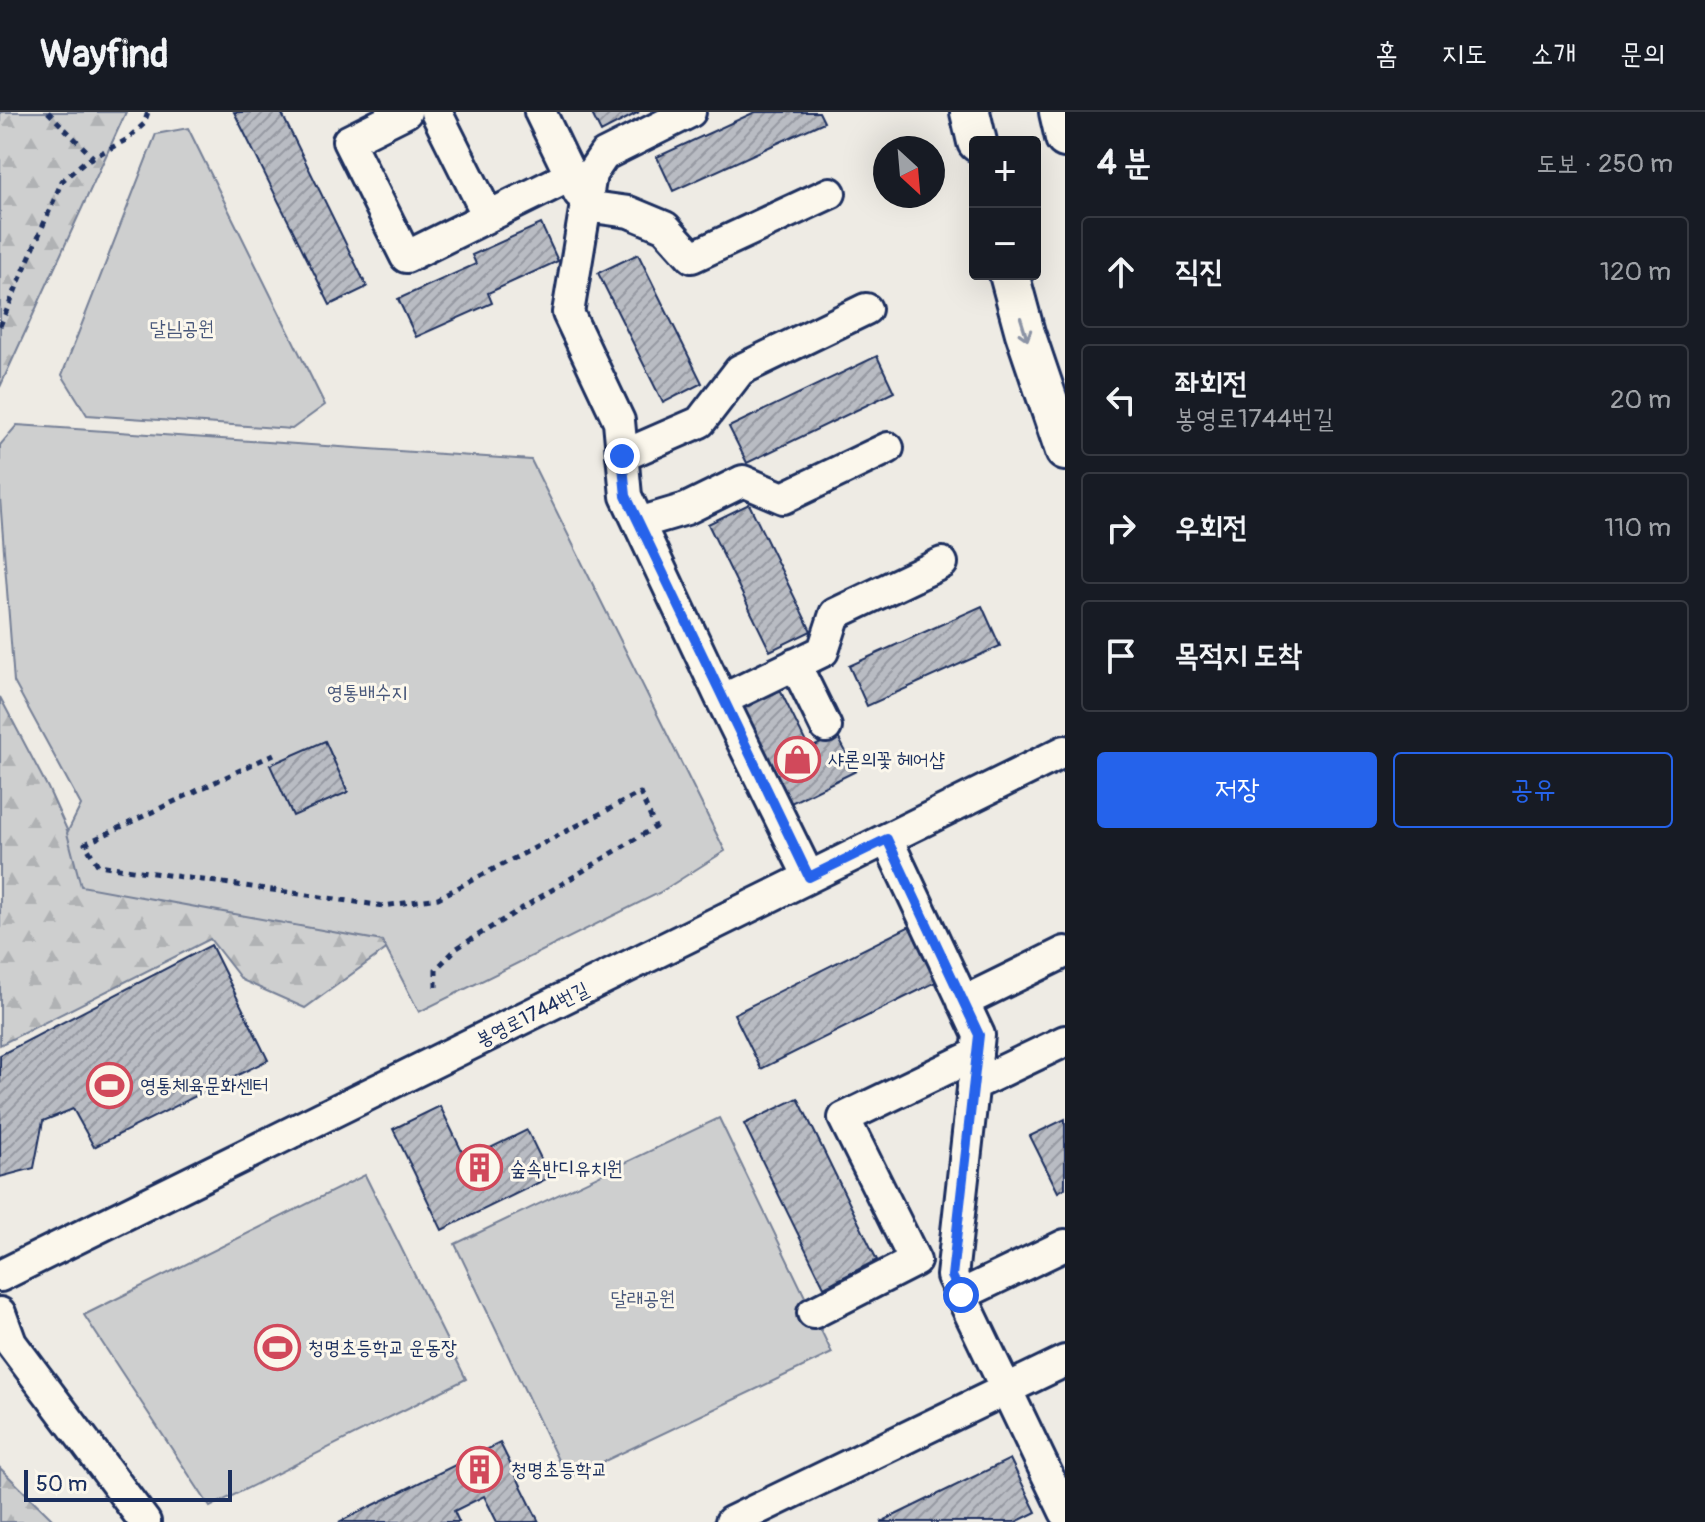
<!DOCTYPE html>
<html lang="ko">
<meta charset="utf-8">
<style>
body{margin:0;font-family:Pangolin,"Poor Story",sans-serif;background:#242831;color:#f1f3f6}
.controls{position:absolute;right:24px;top:24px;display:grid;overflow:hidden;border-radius:8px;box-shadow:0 8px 32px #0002}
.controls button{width:72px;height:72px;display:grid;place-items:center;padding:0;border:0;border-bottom:2px solid #363941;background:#171b24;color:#f1f3f6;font:40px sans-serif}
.compass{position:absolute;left:873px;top:24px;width:72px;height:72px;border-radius:50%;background:#171b24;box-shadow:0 8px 32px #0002;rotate:154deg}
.scale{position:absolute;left:24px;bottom:20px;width:208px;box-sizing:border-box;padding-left:8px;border:4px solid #1b2f5e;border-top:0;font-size:22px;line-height:28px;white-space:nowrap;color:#1b2f5e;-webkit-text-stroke:6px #fbf7ec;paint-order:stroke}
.stop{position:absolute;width:24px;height:24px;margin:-18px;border:6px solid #2563eb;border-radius:50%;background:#fff}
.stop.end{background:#2563eb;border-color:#fff;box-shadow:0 2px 8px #0008}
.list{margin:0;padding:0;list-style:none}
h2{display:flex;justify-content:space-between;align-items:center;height:104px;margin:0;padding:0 32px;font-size:34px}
h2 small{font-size:26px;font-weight:400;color:#9ea1a6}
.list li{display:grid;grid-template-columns:52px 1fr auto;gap:24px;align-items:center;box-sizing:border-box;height:112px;margin:0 16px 16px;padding:0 16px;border:2px solid #363941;border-radius:8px}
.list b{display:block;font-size:30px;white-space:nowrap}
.list p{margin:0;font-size:26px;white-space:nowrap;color:#9ea1a6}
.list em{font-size:26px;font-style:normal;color:#9ea1a6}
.actions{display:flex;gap:16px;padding:24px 32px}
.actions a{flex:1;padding:18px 0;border:2px solid #2563eb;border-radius:8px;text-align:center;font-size:28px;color:#2563eb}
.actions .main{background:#2563eb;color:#fff}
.icon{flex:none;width:44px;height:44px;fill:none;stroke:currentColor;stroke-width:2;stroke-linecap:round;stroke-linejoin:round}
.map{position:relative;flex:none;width:1065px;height:1410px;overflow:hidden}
header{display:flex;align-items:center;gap:48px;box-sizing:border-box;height:112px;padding:0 40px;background:#171b24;border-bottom:2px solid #363941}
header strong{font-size:38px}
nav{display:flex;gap:44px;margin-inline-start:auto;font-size:28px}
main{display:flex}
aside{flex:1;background:#171b24}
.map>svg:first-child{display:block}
.forest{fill:url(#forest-firs);stroke:#747f96;stroke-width:2}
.green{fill:#cecfcf;stroke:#747f96;stroke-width:2}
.building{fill:url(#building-hatch);stroke:#1b2f5e;stroke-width:2}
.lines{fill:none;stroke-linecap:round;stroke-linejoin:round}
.minor-casing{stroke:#1b2f5e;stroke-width:36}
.major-casing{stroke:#1b2f5e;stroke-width:44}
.path{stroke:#1b2f5e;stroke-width:5;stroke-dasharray:6 6;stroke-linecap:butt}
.minor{stroke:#fbf7ec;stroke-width:30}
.major{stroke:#fbf7ec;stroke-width:38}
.oneway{stroke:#8b93a5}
.route{stroke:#2563eb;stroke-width:10}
.labels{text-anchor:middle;stroke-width:6;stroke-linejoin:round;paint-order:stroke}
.park-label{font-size:20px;fill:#48577a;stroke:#fbf7ec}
.poi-label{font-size:20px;fill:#1b2f5e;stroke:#fbf7ec;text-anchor:start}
.street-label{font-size:20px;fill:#1b2f5e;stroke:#fbf7ec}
</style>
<header>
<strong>Wayfind</strong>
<nav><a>홈</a><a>지도</a><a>소개</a><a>문의</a></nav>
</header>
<main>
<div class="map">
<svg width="1065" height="1410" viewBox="0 0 1065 1410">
<defs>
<pattern id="forest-firs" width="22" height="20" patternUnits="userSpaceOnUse" patternTransform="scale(2)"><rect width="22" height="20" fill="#cecfcf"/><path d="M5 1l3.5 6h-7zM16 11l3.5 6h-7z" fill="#b0b2b4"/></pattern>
<pattern id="building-hatch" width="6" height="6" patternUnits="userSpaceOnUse" patternTransform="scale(2)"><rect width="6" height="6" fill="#b9bcc3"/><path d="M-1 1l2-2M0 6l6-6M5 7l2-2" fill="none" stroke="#9699a2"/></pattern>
</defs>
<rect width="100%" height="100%" fill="#eeebe4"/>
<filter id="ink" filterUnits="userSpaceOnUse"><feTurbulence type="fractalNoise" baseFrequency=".0125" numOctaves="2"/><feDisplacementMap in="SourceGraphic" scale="16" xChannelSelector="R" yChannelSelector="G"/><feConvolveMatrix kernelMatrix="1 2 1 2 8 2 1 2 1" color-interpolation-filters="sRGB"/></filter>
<g filter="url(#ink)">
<path class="forest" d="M0,0H126L0,275Z
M0,585L48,676L87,762L400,827L305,896L242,868L210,827L0,933Z
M0,1356L55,1410H0Z"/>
<path class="green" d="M188,16L325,293L292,317L87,303L62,263L156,22Z
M17,313L531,348L725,739L659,781L419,900L382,829L81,774L67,721L81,693L14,570L0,386V333Z
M719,1006L832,1241L567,1367L455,1132Z
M365,1063L466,1267L210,1395L84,1203Z"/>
<path class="building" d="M234,0H281L367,175L330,193Z
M591,0H639L601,20Z
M755,0H819L824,10L673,79L657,45Z
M541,112L558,149L488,181L492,191L416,225L398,187L476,152L472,143Z
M638,142L702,271L663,291L598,161Z
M877,244L894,280L747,351L729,315Z
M749,392L811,519L770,539L708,412Z
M982,494L1000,534L867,594L849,554Z
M778,574L809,637L837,623L856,659L789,692L740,593Z
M325,629L348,680L293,704L270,653Z
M914,812L942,867L761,957L734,902Z
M211,833L268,948L94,1035L73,997L43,1009L34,1056L0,1065V943Z
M798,986L877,1148L824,1175L744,1012Z
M440,994L466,1048L527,1018L550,1065L442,1118L393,1017Z
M1065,1007V1076L1058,1080L1030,1024Z
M500,1331L539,1410H497L484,1384L454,1399L459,1410H339Z
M1010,1347L1036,1400L1016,1410H881Z"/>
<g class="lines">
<defs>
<path id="minor" d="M406,0L348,29L406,145L570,64
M436,0L488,104
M540,0L579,81
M690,0L604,43L591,62L568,201L619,309L626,384L722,588L809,765
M585,94L629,100L665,115L692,145L830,81
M622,344L700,310L740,258L866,197
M639,411L686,397L743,369L783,386L888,336
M795,552L826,615
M722,588L823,539L835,502L942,451
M887,727L979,923L952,1164L1065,1400
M963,890L1065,840
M973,973L1065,929
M0,1164L1065,639
M961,1183L1065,1133
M0,1201L11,1231L145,1410
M813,1201L915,1149L844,1006L977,942
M731,1410L1065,1249"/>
<path id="major" d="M970,0L977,30
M1059,0L1065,26
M1009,162L1025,221L1065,339"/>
</defs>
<use href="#minor" class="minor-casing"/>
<use href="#major" class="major-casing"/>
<path class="path" d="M48,0L93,45
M0,214L62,69L84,50L126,28L144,12L148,0
M274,642L85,732L98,753L384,794L438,786L640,681L655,715L457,836L436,857V878"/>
<use href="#minor" class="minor"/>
<use href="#major" class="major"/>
</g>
<defs><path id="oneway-shaft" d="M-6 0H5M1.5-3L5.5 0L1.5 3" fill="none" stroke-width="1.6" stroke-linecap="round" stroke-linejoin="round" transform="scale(2)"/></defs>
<use class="oneway" href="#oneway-shaft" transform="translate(1024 217) rotate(73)"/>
</g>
<g class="lines" filter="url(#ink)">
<path class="route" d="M622,344L626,384L809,765L887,727L979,923L952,1164L961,1183"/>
</g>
<defs>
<symbol id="shop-ring" viewBox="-11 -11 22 22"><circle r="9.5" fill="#fbf7ec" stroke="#d1495b" stroke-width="1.5"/><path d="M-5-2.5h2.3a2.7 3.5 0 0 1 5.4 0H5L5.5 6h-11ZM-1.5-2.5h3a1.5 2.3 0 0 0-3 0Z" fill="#d1495b"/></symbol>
<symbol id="stadium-ring" viewBox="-11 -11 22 22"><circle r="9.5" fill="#fbf7ec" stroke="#d1495b" stroke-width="1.5"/><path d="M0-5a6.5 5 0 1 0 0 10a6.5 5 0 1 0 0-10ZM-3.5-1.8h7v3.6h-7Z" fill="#d1495b"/></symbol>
<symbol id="building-ring" viewBox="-11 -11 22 22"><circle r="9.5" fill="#fbf7ec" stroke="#d1495b" stroke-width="1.5"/><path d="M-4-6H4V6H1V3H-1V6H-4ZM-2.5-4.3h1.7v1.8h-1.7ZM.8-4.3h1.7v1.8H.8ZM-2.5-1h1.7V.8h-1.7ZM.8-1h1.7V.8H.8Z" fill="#d1495b"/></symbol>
</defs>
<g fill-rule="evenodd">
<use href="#shop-ring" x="772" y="622" width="51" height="51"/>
<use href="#stadium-ring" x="84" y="948" width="51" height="51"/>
<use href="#building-ring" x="454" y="1030" width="51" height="51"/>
<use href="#stadium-ring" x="252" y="1210" width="51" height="51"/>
<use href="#building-ring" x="454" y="1332" width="51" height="51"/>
</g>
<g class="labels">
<g class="park-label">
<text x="182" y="223">달님공원</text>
<text x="367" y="587">영통배수지</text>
<text x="643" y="1193">달래공원</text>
</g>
<g class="poi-label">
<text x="828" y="654">샤론의꽃 헤어샵</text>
<text x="140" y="980">영통체육문화센터</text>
<text x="510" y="1063">숲속반디유치원</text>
<text x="308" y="1242">청명초등학교 운동장</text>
<text x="511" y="1364">청명초등학교</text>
</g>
<g class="street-label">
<text transform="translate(532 902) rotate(-26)" y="7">봉영로1744번길</text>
</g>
</g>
</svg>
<div class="controls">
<button>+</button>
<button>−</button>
</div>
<svg class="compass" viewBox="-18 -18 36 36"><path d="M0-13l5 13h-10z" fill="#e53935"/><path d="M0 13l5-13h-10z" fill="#9ea1a6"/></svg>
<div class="scale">50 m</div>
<div class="stop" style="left:961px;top:1183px"></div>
<div class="stop end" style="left:622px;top:344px"></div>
</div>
<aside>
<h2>4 분<small>도보 · 250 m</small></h2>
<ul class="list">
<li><svg class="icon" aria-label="ahead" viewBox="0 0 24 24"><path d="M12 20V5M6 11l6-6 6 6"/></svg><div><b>직진</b></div><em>120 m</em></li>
<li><svg class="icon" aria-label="left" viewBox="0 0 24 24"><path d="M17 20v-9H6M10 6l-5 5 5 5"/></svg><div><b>좌회전</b><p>봉영로1744번길</p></div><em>20 m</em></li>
<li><svg class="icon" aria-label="right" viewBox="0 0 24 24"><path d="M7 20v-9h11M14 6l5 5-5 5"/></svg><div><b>우회전</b></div><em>110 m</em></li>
<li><svg class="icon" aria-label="arrive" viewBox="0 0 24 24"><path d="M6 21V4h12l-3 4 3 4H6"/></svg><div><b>목적지 도착</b></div></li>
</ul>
<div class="actions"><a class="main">저장</a><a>공유</a></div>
</aside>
</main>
